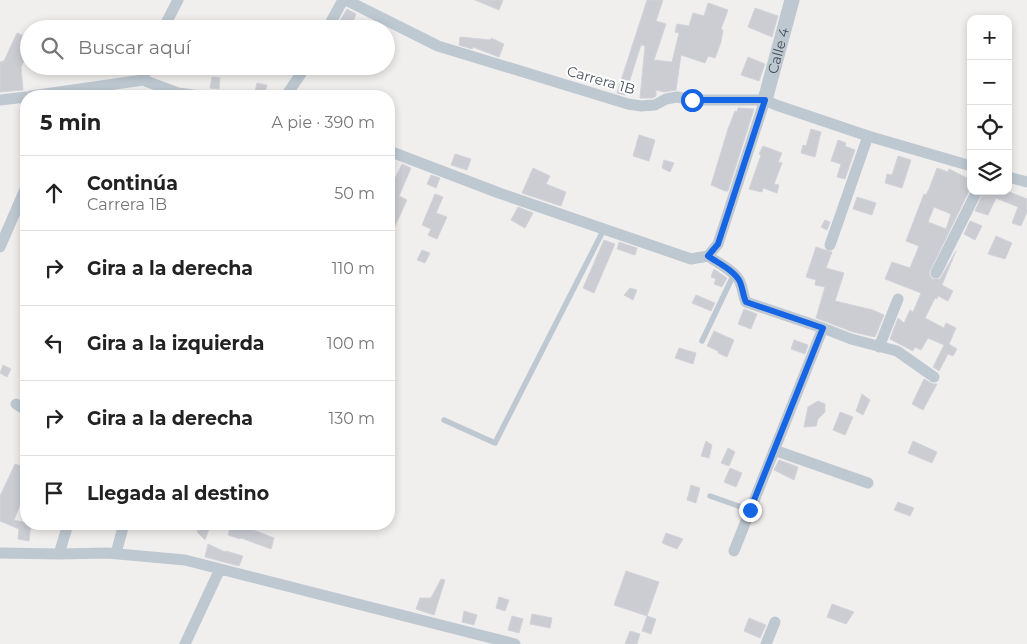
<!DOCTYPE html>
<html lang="es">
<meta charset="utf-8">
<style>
body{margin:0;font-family:Montserrat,sans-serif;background:#f6f6f6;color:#222}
.controls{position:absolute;right:15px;top:15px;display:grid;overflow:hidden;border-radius:10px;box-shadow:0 2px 8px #0003}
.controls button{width:45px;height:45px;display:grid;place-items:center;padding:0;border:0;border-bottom:1px solid #e0e0e0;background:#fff;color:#222;font:25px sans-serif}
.stop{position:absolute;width:15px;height:15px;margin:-11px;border:4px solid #1565e4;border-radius:50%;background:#fff}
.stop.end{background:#1565e4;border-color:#fff;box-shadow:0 1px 5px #0008}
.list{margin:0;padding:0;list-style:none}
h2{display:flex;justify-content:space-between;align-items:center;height:65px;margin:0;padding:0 20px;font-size:21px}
h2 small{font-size:16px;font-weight:400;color:#767676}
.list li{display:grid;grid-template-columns:32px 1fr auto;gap:15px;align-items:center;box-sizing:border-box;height:75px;padding:0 20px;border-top:1px solid #e0e0e0}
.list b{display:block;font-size:19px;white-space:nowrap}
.list p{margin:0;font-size:16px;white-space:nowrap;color:#767676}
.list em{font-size:16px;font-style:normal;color:#767676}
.icon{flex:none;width:28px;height:28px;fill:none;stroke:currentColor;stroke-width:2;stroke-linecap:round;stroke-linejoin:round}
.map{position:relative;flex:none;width:1027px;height:644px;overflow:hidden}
.search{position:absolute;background:#fff;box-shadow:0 2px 8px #0003;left:20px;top:20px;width:375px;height:55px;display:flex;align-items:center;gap:12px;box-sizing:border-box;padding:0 18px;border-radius:28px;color:#767676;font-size:19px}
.panel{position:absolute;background:#fff;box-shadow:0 2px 8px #0003;left:20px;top:90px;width:375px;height:440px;border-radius:20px}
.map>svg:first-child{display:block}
.building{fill:#cbcdd3;stroke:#d2d4da;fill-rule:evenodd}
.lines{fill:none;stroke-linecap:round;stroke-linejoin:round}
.service{stroke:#bec8d1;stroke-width:5.5}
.minor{stroke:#bec8d1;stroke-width:11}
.tertiary{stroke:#bec8d1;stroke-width:15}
.route{stroke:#1565e4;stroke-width:6}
.labels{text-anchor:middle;stroke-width:4;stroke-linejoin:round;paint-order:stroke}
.street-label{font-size:14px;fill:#46505c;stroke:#fff}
</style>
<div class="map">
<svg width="1027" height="644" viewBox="0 0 1027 644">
<rect width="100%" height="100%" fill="#f1eeee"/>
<path class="building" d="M475,0H503L499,10Z
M647,0H663L656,21L666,24L654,60L672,62L679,33L675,32L677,24L689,26L693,13L704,16L708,3L728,10L721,29L723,30L721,42L715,58L708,56L705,63L681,55L676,90L664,92L656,90V96L653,98H640L645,46L641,45L625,95L617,93Z
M755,8L778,16L772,37L748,27Z
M347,9L356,14L350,29L338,24Z
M17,33L29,38V50L21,67L23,90L0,92V62L4,61Z
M460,37L491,40V38L504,44L499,57L473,47L472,49L459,45Z
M748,57L765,64L759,81L741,75Z
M212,77L220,78L219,89L210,88Z
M257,83L267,85L264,96H254Z
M738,108L754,109L728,191H725L711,185L728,129L735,111L737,112Z
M811,129L821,132L815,157L801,153L803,145L806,146Z
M639,135L655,140L649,161L633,156Z
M838,140L846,143L845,146L855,150L845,179L837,177L841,164L831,161Z
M763,146L782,153L778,162L782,163L774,184L779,185L777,193L763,188L762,192L749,189L761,155L759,154Z
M455,154L471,159L467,170L451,165Z
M898,156L911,160L902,188L885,183L887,174L892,175Z
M664,160L674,163L670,172L662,168Z
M402,164L411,168L399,196L407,200L389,239V191Z
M533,168L550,176L546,184L566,192L561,206L522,193Z
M937,168L948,172L949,169L971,180V187L929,273L932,279H940L956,251L942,285L953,291L948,301L938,296L937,299L935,298L925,318L944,328L946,323L956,328L949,344L957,349L953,356L948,354L939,371L933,367L944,345L928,338L921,350L915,347L913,351L890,339L898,318L904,323L910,310L913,312L921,293L885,279L892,262L910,268L919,246L906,241L924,194L926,195L929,189ZM934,207L951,214L946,229L928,222Z
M431,175L440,178L436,188L427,184Z
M984,191H1007L1027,199V212L1021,226L1012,223L1018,207L996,198L988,215L975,211Z
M435,194L443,197L436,213L447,217L437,239L428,235L431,229L422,225Z
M857,197L876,203L872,215L853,209Z
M518,207L533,213L525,228L511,220Z
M825,220L830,222L827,230L821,227Z
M970,221L982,226L975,240L964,234Z
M996,236L1012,243L1005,259L988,254Z
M604,240L615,244L594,293L583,288Z
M619,242L637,248L635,255L617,249Z
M816,247L832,252L826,268L844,273L835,301L873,310L884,315L875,337L853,332L816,318L825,287L815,285L816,280L806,277Z
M422,250L430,253L425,263L417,260Z
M714,269L727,278L722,287L714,284L716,279L711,277Z
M630,288L637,290L633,300L624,295Z
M696,295L715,303L711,311L692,303Z
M744,309L757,314L751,329L738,324Z
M714,331L734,340L727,357L718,353V351L707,346Z
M794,340L808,345L805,354L791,349Z
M679,348L696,353L693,364L675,358Z
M3,365L11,369L7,377L0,373Z
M924,379L933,384H937L923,410L912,404Z
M862,394L870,400L863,415L856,411Z
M818,401L825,404V412L818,419L816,426L804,427L808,407Z
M840,412L853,417L845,435L833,430Z
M706,441L712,445L709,458L701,456Z
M913,441L937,452L932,463L908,453Z
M728,448L735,452L729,466L721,463Z
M779,460L798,467L794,480L774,470Z
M15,464L26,468V490L14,520L31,524L29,541L18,539L19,529L0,521V496Z
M730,468L742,473L736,487L724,482Z
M691,485L700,488L696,503L687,500Z
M898,502L914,508L910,516L894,510Z
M200,524L210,526L205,540L197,532Z
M231,525L256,531L274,538L271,549L241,538L240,539L228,535Z
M666,533L683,539L677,549L662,543Z
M208,544L225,552L226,551L243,556L239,566L205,557Z
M626,571L659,582L647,616L614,605Z
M441,579L445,580L434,615L416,609L420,598H431Z
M499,597L509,600L505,611L496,608Z
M832,604L854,612L846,624L827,617Z
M464,611L477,615L474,625L462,622Z
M532,614L552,618L550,628L530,624Z
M512,616L523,619L519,633L508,630Z
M647,616L656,619L651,634L642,631Z
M749,618L766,625L760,638L744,631Z
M630,631L640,634L637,644H625Z"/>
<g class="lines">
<path class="service" d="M702,341L734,274
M444,420L495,443L604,229
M710,496L750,510"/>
<path class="minor" d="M346,0L438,46L628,104L641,106L655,105L666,99L677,97L692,100H765L776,105L868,136L971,166
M163,29L178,0
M327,29L343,0
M143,80L147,66
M31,96L143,80L178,93L200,96
M286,96L306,66
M0,100L26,97
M389,151L499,193L691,259L708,256L718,244L765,100
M1008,177L1027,182
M830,245L868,136
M0,247L26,187
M708,256C718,263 735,271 740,282C743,289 743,296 746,302L823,328L851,339L897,351L934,377
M936,273L977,191
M879,347L898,299
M16,404L26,410
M774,450L868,483
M734,551L823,328
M0,553L59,554L107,553L185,560L515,644
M116,553L124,524
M59,554L68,524
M185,644L220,569
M766,644L775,622"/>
<path class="tertiary" id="s1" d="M765,100L792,0"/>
</g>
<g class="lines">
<path class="route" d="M692,100H765L718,244L708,256C718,263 735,271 740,282C743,289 743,296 746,302L823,328L750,510"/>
</g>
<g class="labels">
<g class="street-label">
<text dy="5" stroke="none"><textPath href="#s1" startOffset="51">Calle 4</textPath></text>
<text transform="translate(601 80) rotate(16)" y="5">Carrera 1B</text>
</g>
</g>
</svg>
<div class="controls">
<button>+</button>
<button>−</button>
<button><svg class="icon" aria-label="locate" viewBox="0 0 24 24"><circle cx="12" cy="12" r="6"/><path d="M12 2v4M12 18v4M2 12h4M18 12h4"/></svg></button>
<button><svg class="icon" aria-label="layers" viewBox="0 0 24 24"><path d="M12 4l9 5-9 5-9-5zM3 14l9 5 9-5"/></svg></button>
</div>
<div class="stop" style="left:692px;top:100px"></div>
<div class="stop end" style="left:750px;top:510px"></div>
<div class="search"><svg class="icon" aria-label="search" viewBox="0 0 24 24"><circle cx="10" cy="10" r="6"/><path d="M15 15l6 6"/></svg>Buscar aquí</div>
<section class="panel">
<h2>5 min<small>A pie · 390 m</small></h2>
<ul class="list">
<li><svg class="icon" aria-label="ahead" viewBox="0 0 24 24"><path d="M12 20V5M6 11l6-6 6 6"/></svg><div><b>Continúa</b><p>Carrera 1B</p></div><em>50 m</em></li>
<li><svg class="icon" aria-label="right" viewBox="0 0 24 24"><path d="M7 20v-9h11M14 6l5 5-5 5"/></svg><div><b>Gira a la derecha</b></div><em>110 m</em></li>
<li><svg class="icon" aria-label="left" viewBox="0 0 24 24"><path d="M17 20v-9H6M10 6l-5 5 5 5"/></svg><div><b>Gira a la izquierda</b></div><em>100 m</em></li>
<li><svg class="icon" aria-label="right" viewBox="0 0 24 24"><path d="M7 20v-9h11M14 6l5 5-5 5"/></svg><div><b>Gira a la derecha</b></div><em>130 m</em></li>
<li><svg class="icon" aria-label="arrive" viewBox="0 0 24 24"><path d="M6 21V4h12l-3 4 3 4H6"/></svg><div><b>Llegada al destino</b></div></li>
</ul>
</section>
</div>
